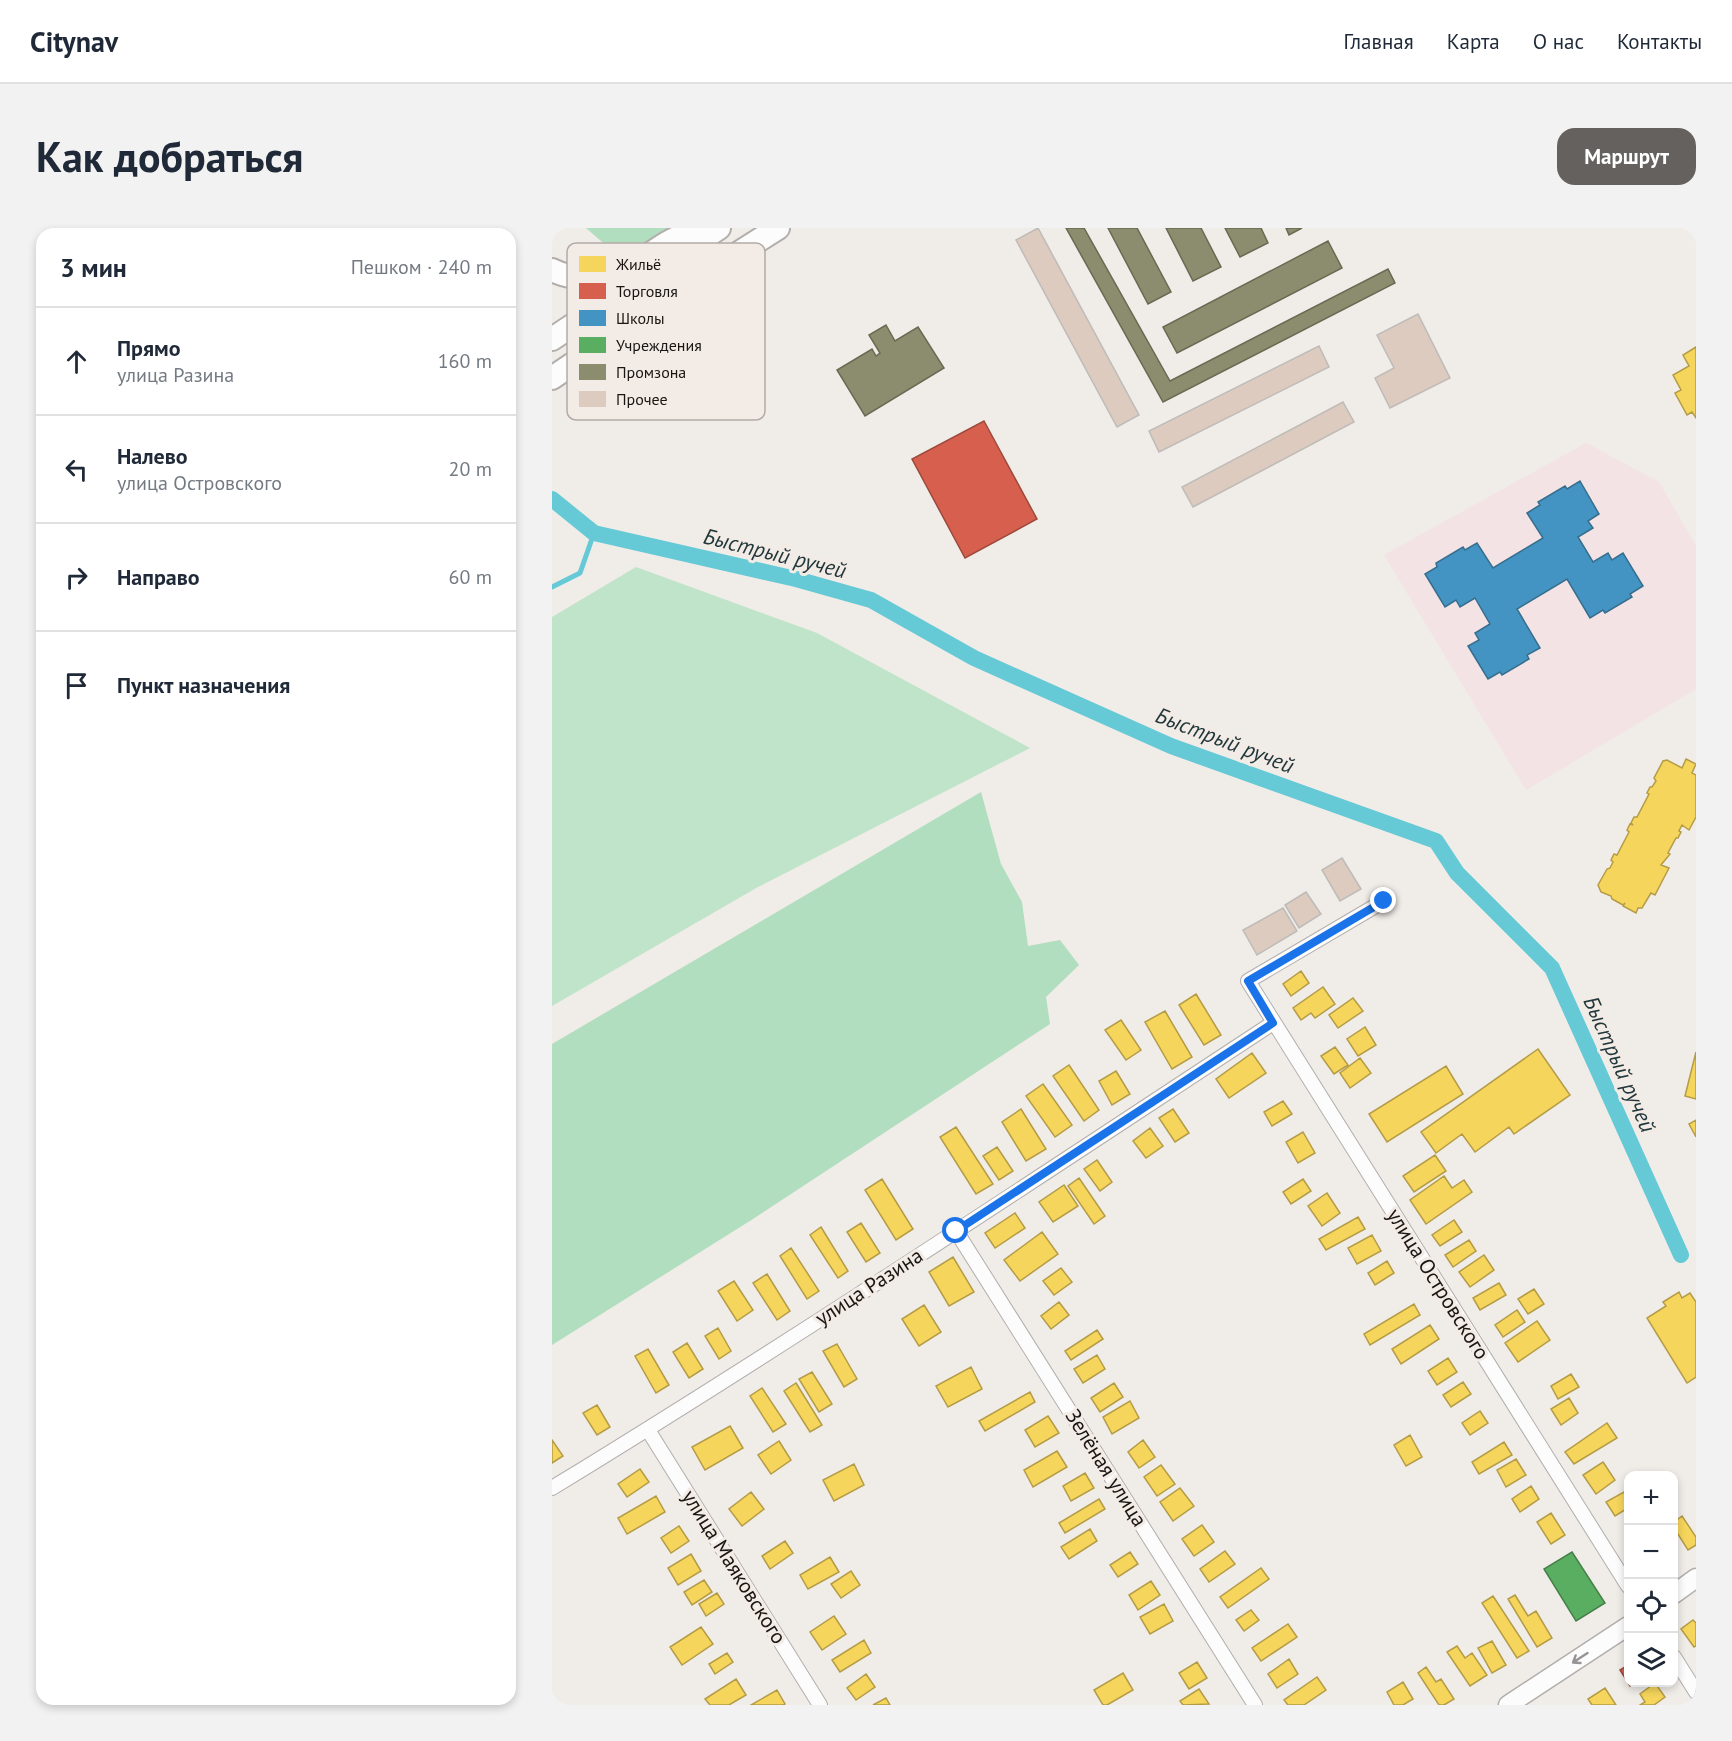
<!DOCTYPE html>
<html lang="ru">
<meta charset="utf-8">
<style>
body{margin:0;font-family:"PT Sans",sans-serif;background:#f2f2f3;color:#1f2937}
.controls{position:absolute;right:18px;bottom:18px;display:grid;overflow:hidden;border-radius:12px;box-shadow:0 3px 9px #0003}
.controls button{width:54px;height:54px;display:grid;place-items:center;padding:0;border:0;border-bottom:2px solid #e0e1e3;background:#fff;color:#1f2937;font:30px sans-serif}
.stop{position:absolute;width:18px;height:18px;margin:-14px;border:4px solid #1a73e8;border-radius:50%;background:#fff}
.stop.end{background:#1a73e8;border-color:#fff;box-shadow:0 2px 6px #0008}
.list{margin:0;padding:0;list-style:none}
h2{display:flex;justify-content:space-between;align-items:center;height:78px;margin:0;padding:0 24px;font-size:26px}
h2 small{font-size:20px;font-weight:400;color:#747a83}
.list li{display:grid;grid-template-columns:39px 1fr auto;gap:18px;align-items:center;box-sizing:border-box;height:108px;padding:0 24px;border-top:2px solid #e0e1e3}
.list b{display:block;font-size:22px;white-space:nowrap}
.list p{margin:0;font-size:20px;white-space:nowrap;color:#747a83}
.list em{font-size:20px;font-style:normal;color:#747a83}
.icon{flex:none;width:33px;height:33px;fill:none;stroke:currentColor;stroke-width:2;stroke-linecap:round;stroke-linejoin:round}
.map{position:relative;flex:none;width:1144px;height:1477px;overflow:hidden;border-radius:18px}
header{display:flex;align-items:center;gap:36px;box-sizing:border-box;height:84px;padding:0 30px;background:#fff;border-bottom:2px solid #e0e1e3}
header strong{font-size:28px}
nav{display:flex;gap:33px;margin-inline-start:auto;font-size:21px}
.intro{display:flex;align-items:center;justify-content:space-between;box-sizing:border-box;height:144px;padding:0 36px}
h1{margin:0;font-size:42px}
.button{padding:15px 27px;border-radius:18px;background:#64615e;color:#fff;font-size:21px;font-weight:700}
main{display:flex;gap:36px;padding:0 36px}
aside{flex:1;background:#fff;border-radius:18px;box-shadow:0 3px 9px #0003}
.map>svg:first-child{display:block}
.education{fill:#f3e3e4}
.green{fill:#c0e4c9}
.forest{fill:#b0debe}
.homes{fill:#f6d55c;stroke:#b49c46;stroke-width:1.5}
.shops{fill:#d6604d;stroke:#9d4a3c;stroke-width:1.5}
.schools{fill:#4393c3;stroke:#366e8e;stroke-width:1.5}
.public{fill:#5aae61;stroke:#46804a;stroke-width:1.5}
.industry{fill:#8c8c6e;stroke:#6a6953;stroke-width:1.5}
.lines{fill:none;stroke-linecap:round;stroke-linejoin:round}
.stream{stroke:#65c9d6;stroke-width:5}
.canal{stroke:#65c9d6;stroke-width:16}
.building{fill:#dccbbe;stroke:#bebbb8;stroke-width:1.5}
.minor-casing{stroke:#b1aeac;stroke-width:16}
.tertiary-casing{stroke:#b1aeac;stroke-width:21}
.trunk-casing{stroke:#b1aeac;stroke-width:26}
.minor{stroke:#fdfcfc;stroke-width:14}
.tertiary{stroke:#fdfcfc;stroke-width:18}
.trunk{stroke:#fdfcfc;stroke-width:22}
.oneway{stroke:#969494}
.route{stroke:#1a73e8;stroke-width:8}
.labels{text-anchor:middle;stroke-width:6;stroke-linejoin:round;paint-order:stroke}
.street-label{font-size:21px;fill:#191614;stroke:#f3ebe5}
.water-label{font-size:22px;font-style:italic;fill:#21383c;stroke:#f3ebe5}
.key{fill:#f3ebe5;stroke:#b2aba6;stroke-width:1.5}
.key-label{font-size:16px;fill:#191614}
</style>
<header>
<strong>Citynav</strong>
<nav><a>Главная</a><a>Карта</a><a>О нас</a><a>Контакты</a></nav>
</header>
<div class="intro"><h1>Как добраться</h1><a class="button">Маршрут</a></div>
<main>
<aside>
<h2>3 мин<small>Пешком · 240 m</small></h2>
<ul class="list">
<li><svg class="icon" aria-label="ahead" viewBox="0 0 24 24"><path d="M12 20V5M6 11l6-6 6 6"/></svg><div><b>Прямо</b><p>улица Разина</p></div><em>160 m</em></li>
<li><svg class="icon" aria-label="left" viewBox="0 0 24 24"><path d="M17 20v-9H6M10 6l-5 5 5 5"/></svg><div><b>Налево</b><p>улица Островского</p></div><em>20 m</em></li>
<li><svg class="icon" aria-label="right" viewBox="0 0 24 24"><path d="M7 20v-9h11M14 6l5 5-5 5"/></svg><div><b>Направо</b></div><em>60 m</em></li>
<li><svg class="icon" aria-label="arrive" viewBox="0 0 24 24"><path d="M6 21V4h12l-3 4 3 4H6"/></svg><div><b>Пункт назначения</b></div></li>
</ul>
</aside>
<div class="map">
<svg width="1144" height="1477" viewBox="0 0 1144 1477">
<rect width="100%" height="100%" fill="#f0ece8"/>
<path class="education" d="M1034,215L1107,254L1144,318V461L974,562L832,327Z"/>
<path class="green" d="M84,339L265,405L478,520L206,659L0,778V389Z"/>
<path class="forest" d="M34,0H116L76,25L64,26Z
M429,564L449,636L470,674L476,718L508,712L527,737L494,769L498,796L201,991L0,1117V816Z"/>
<path class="homes" d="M1144,119V190L1140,184L1135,187L1123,165L1129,162L1121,147L1137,138L1131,127Z
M1134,531L1144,536L1140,545L1144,547V589L1137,602L1130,597L1127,603L1129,604L1126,610H1124L1116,625L1118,626L1109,637L1117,640L1103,667L1099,665L1090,680H1086L1084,685L1071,678L1073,675L1071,677L1060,671L1059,668L1049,664L1046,657L1055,641L1058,640L1061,634L1059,632L1062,626L1065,627L1077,604L1075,602L1078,596L1081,597L1079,595L1082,589H1085L1097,566L1095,565L1098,559H1100L1104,553L1102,550L1111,533L1115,532L1130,540Z
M749,743L757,755L739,768L731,756Z
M771,759L783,776L763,790L759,785L749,792L741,780Z
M644,766L669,807L652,817L627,777Z
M801,770L811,783L786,800L777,787Z
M613,783L640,829L620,841L593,794Z
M569,792L589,822L574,832L553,802Z
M813,799L824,817L806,828L795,811Z
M783,819L796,837L782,846L769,828Z
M986,821L1018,867L962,906L957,899L923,924L910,906L884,925L869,904Z
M1144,824V871L1133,868Z
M700,825L714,845L677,870L664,851Z
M808,830L819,845L798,860L788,845Z
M517,837L547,882L532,893L501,848Z
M894,838L911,866L835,914L817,886Z
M564,843L578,866L560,877L547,853Z
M491,856L520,897L503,909L474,868Z
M731,873L740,886L720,898L712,884Z
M469,881L494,921L474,933L450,894Z
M621,881L637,905L623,914L607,890Z
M1144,892V909L1137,896Z
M404,899L441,956L424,966L388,909Z
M598,900L611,918L594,930L581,913Z
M751,904L763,925L746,935L734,914Z
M445,919L461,943L447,952L431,928Z
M883,927L894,943L862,964L851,948Z
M545,932L560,954L548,963L532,941Z
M892,948L900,960L912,952L920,964L874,996L858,972Z
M527,950L553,988L542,996L516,958Z
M330,951L361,1001L344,1012L313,962Z
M751,951L759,963L739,976L731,964Z
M512,957L526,978L501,994L487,974Z
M775,965L788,985L770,998L756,978Z
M463,985L473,1000L443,1020L433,1005Z
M806,989L813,1001L774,1022L767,1011Z
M902,992L910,1004L888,1018L880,1007Z
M309,995L328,1025L314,1034L295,1004Z
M269,999L296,1043L286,1050L258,1007Z
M490,1004L506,1026L468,1053L452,1032Z
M820,1007L829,1023L805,1036L796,1020Z
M917,1012L924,1023L901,1039L893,1027Z
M239,1020L267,1063L255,1071L228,1028Z
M932,1027L942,1042L918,1059L907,1044Z
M401,1029L422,1064L397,1078L377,1044Z
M835,1033L842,1045L823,1057L816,1045Z
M509,1040L520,1054L502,1067L491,1053Z
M215,1046L238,1083L225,1092L201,1055Z
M182,1053L201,1082L185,1093L166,1063Z
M947,1055L954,1067L928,1082L921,1070Z
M982,1061L992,1076L976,1086L966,1071Z
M1127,1064L1130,1070L1138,1065L1144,1074V1149L1135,1155L1095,1090L1114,1078L1111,1074Z
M507,1074L517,1087L499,1101L489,1088Z
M862,1076L868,1087L818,1117L812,1106Z
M372,1077L389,1104L367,1118L350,1091Z
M965,1082L973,1094L951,1109L943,1097Z
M985,1093L998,1112L966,1134L953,1115Z
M878,1097L887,1111L849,1136L840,1121Z
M166,1100L179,1123L167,1131L153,1108Z
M545,1102L551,1111L519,1132L513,1123Z
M135,1115L151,1141L137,1150L121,1124Z
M285,1116L305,1151L292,1159L271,1123Z
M96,1121L117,1157L104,1165L83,1128Z
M545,1127L553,1141L531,1155L522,1141Z
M896,1130L905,1144L885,1157L876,1143Z
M419,1139L430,1161L396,1179L384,1158Z
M260,1144L280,1176L267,1184L247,1151Z
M1019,1146L1027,1159L1006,1171L999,1158Z
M911,1154L919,1166L899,1179L891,1167Z
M244,1155L270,1197L258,1204L232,1163Z
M562,1155L571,1169L548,1184L539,1170Z
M210,1160L234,1196L221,1204L198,1168Z
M478,1164L483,1174L433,1203L427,1193Z
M1017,1170L1026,1185L1009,1197L999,1181Z
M578,1173L587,1190L560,1206L551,1189Z
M45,1177L58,1199L45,1207L31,1185Z
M928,1183L936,1195L918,1207L910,1195Z
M496,1188L507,1205L483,1219L473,1202Z
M1055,1195L1065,1210L1022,1236L1013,1224Z
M178,1198L191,1220L153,1242L140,1219Z
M858,1207L870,1229L854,1238L842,1217Z
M0,1212L11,1228L0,1235Z
M591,1212L603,1229L587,1240L576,1224Z
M227,1213L239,1232L219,1246L206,1227Z
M952,1214L960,1227L927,1246L920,1234Z
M505,1223L515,1239L481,1259L472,1242Z
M964,1231L974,1247L954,1259L945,1242Z
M1051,1234L1063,1252L1044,1266L1031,1247Z
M302,1236L312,1257L282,1273L271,1252Z
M609,1237L623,1256L605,1268L592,1249Z
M88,1241L97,1254L75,1269L66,1256Z
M533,1245L542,1260L519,1273L511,1258Z
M979,1258L987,1271L968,1284L960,1271Z
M628,1260L642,1278L621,1293L608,1274Z
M199,1264L212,1281L190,1298L177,1281Z
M1072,1264L1076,1271V1280L1063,1288L1054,1274Z
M104,1268L113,1284L75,1306L66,1290Z
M547,1271L553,1281L513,1305L507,1295Z
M999,1285L1013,1307L999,1316L985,1294Z
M1130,1288L1144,1309V1317L1136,1322L1122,1300V1294Z
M650,1297L662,1314L642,1328L630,1311Z
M127,1298L137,1313L119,1325L109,1310Z
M538,1301L545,1313L517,1331L509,1319Z
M233,1313L241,1325L218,1341L210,1328Z
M673,1323L683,1336L657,1354L648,1341Z
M578,1324L586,1336L566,1349L558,1337Z
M139,1326L149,1343L126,1357L116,1340Z
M278,1329L287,1344L256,1361L248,1347Z
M709,1340L717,1351L676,1380L668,1369Z
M299,1343L308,1357L289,1370L279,1356Z
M152,1352L160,1364L140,1377L132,1364Z
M599,1353L608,1367L586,1382L577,1367Z
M165,1365L172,1376L154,1388L147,1376Z
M963,1367L976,1388L984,1383L1000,1410L985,1419L956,1371Z
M941,1368L977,1423L965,1430L930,1375Z
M612,1376L621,1393L598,1406L588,1389Z
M699,1382L707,1392L692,1403L684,1392Z
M282,1388L294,1406L270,1422L258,1404Z
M1141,1392L1144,1395V1418L1142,1419L1129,1401Z
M736,1396L745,1409L709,1433L700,1420Z
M149,1399L161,1416L130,1437L118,1419Z
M312,1412L319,1425L288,1444L280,1432Z
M940,1413L954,1437L940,1445L926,1420Z
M905,1418L913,1430L920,1425L935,1447L918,1458L895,1424Z
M175,1425L181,1434L163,1446L157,1436Z
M737,1431L746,1446L725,1460L716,1446Z
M645,1434L655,1450L637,1461L627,1445Z
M874,1439L884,1454L889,1451L902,1471L892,1477H887L866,1445Z
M571,1445L581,1462L555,1477H551L542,1462Z
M314,1446L323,1459L304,1472L295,1460Z
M765,1449L774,1462L752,1477H736L732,1472Z
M184,1451L194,1467L177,1477H158L153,1471Z
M851,1454L861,1471L851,1477H842L835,1464Z
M1103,1455L1113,1469L1102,1477H1088L1093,1474L1088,1466Z
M1053,1460L1064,1477H1040L1036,1471Z
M647,1461L657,1476L631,1477L628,1473Z
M225,1462L233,1476L231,1477H199Z
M334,1470L338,1477H321Z"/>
<path class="shops" d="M432,193L485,291L413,330L360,231Z
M1076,1437V1454H1084L1078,1458L1068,1442Z"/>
<path class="schools" d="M1028,253L1047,286L1036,293L1041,300L1026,309L1041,334L1056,325L1060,332L1071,325L1091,358L1078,366L1080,369L1053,385L1051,382L1038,390L1015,351L965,381L988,420L975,427L977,431L950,447L948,444L936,451L916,418L927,412L923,405L938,396L923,370L908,379L904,372L893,379L873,346L885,339L884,335L911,319L913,322L925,315L941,340L991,310L975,285L988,277L986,274L1013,258L1015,261Z"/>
<path class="public" d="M1020,1324L1053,1375L1024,1393L992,1341Z"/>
<path class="industry" d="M514,0H532L618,153L836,41L843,55L611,174Z
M556,0H585L619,64L596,76Z
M614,0H649L669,39L641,53Z
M673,0H709L716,15L688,29Z
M734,0H750L737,7Z
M776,13L790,40L625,125L611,99Z
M334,97L343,113L366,99L392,140L313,188L285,142L320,121L324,128L328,125L317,107Z"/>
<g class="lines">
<path class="stream" d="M0,359L28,345L42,305"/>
<path class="canal" d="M0,271L42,305L244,351L319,372L422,430L619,518L884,613L905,645L1000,740L1129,1027"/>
</g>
<path class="building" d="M486,0L587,187L565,199L464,12Z
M866,86L898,150L838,180L823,150L842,140L825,107Z
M767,118L777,139L607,224L597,203Z
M791,174L802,194L641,279L630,259Z
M790,630L809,661L788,673L770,642Z
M754,664L769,686L747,700L733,677Z
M731,680L745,703L705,727L691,702Z"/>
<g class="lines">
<defs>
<path id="minor" d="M832,673L696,753L1076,1358
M404,1003L703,1477
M96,1202L268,1477
M0,1260C244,1111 482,952 721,795
M1122,1429L1144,1464"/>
<path id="tertiary" d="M1122,1366L1144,1350
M956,1477L1076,1398"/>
<path id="trunk" d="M0,42C24,54 56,52 80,38C92,31 103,22 115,15C124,10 134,5 144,1
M0,111L167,0
M0,150L152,47L226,0"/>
</defs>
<use href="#minor" class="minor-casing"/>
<use href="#tertiary" class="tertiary-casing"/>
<use href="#trunk" class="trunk-casing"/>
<use href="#minor" class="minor"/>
<use href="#tertiary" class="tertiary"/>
<use href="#trunk" class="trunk"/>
</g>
<defs><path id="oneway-shaft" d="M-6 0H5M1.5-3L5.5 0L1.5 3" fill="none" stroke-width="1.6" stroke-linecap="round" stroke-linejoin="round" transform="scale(1.5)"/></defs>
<use class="oneway" href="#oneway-shaft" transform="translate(1028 1430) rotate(147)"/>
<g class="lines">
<path class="route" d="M404,1003L721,795L696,753L832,673"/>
</g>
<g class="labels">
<g class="street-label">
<text transform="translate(886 1056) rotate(58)" y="7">улица Островского</text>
<text transform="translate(317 1059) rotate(-33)" y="7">улица Разина</text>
<text transform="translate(554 1240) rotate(58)" y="7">Зелёная улица</text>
<text transform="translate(182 1339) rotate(58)" y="7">улица Маяковского</text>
</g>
<g class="water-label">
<text transform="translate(223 325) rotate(14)" y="8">Быстрый ручей</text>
<text transform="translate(673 512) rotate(21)" y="8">Быстрый ручей</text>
<text transform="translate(1068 836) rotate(66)" y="8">Быстрый ручей</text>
</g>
</g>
<rect x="15" y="15" width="198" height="177" rx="9" class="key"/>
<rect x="27" y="28" width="27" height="16" fill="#f6d55c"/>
<rect x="27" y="55" width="27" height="16" fill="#d6604d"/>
<rect x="27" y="82" width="27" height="16" fill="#4393c3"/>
<rect x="27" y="109" width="27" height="16" fill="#5aae61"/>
<rect x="27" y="136" width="27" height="16" fill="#8c8c6e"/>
<rect x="27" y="163" width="27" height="16" fill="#dccbbe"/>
<g class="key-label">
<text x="64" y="42">Жильё</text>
<text x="64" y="69">Торговля</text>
<text x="64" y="96">Школы</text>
<text x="64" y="123">Учреждения</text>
<text x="64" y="150">Промзона</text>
<text x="64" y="177">Прочее</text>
</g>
</svg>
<div class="controls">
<button>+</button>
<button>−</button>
<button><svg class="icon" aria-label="locate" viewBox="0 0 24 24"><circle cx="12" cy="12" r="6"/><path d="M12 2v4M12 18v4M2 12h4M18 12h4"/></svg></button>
<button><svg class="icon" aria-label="layers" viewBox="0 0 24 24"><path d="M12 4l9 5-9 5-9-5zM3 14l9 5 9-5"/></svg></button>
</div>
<div class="stop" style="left:404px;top:1003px"></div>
<div class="stop end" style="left:832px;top:673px"></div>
</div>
</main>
